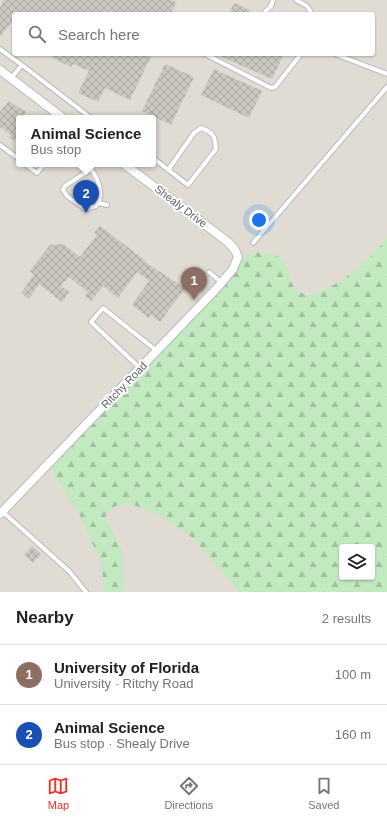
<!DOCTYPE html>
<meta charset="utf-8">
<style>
body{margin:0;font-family:Helvetica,sans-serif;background:#f2f2f2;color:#202124}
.controls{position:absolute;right:12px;bottom:12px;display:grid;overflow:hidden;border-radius:4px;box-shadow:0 1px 3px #0004}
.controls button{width:36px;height:36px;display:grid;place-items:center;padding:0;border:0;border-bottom:1px solid #e0e0e0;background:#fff;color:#202124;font:20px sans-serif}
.you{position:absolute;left:259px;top:220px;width:14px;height:14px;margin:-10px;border:3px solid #fff;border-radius:50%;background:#1a73e8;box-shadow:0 0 0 6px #1a73e833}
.badge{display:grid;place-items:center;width:26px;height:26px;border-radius:50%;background:#f42d26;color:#fff;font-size:13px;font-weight:700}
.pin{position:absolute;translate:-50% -33px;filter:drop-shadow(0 1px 2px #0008)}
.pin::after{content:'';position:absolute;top:21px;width:14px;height:12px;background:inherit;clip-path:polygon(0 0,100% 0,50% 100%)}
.popup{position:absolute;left:16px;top:115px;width:140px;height:52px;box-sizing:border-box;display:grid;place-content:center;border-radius:4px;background:#fff;filter:drop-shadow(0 1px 3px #0005);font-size:13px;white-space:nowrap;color:#757577}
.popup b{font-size:15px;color:#202124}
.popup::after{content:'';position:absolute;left:50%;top:100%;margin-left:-8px;border:8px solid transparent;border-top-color:#fff}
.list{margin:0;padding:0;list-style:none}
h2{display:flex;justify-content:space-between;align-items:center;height:52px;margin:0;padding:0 16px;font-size:17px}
h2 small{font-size:13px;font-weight:400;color:#757577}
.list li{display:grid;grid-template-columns:26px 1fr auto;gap:12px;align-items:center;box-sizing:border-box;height:60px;padding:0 16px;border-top:1px solid #e0e0e0}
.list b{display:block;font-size:15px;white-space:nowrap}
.list p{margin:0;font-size:13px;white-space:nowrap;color:#757577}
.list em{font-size:13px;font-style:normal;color:#757577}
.icon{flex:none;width:22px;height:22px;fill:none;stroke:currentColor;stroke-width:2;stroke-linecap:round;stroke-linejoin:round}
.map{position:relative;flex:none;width:387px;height:592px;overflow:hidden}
.search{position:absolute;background:#fff;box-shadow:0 1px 3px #0004;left:12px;right:12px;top:12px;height:44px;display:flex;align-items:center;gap:10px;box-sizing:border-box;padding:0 14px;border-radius:4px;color:#757577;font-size:15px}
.sheet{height:172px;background:#fff}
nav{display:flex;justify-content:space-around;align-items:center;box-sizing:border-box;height:56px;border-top:1px solid #e0e0e0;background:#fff;font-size:11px;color:#757577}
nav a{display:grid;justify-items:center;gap:2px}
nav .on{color:#f42d26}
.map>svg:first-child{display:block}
.education{fill:#e0dcd3;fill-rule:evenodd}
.forest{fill:url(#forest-firs);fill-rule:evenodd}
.building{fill:url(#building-cross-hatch)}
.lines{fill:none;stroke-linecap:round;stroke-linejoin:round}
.service-casing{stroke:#b7bbbf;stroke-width:6}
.minor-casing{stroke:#b7bbbf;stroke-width:10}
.service{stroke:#fff;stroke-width:4}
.minor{stroke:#fff;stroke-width:8}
.labels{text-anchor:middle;stroke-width:4;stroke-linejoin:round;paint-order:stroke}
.street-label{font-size:11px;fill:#5c6166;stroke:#fff}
</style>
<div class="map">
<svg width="387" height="592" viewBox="0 0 387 592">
<defs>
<pattern id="forest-firs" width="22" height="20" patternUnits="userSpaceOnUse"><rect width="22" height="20" fill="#c2e9c0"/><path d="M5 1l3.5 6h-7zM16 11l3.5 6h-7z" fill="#a1c0a0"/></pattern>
<pattern id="building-cross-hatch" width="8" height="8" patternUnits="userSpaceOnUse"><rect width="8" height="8" fill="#cbc8c2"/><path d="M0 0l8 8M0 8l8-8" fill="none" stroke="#a8a6a1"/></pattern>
</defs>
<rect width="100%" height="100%" fill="#f0ede5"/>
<path class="education" d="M0,0H387V592H0ZM14,14H373V54H14ZM19,118H153V164H19ZM342,547H372V577H342Z"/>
<path class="forest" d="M387,237V592H239L193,538L154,512L130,504L117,505L106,513L107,522L122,549L124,592H105L101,562L79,514L52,471L55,463L230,281C234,274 240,261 247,256C258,249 280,252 286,264C294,281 285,284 307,296C339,287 367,264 387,237ZM342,547H372V577H342Z"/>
<path class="building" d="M4,0H171L177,2L171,14H115L109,11L107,14H14V19L0,37V8Z
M234,3L250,10L248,14H229Z
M45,54H152L130,100L105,88L98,102L78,93L89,71L73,64L71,67Z
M215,54H284L272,79Z
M165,64L194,77L171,125L142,111Z
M214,69L262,91L249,118L201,95Z
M9,101L26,112L24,114L29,118H19V141L16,139L14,141L9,137L11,135L0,127V112Z
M100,226L146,261L145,262L185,288L160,322L151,315L149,318L132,305L149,281L137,272L118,298L103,286L91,301L85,296L88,292L69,277L61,286L69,292L62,302L39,284L29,299L21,293L34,275L30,271L50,245L63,244L80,257L97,235L94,233Z
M32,546L41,554L33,563L24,555Z"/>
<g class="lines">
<defs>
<path id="service" d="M296,0L307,6L312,14
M263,14L271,6L273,0
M0,49L22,65
M205,54L271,88L275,87L301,54
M335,54L387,74
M11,78L22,65L91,118
M0,145L19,159
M153,158L188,185L216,149C215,137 214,132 201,128L194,133L168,170
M25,164L37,173L44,164
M91,169C98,179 105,195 96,206L85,209L67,196L63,190L65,186L91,169L95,164
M99,203L107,205
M253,243L387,87
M209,272L222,283
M140,368L91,322L103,308L157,351
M3,512L69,571L86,592"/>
<path id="minor" d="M0,70L63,118
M0,514L217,288L233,269L238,257L235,250L228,242L124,164"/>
</defs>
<use href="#service" class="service-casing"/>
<use href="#minor" class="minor-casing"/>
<use href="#service" class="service"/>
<use href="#minor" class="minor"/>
</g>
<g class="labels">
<g class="street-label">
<text transform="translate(181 206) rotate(37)" y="4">Shealy Drive</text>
<text transform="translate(124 385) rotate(-46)" y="4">Ritchy Road</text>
</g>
</g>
</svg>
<div class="controls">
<button><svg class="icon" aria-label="layers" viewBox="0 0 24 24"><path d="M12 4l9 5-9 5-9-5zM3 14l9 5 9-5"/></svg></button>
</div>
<div class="you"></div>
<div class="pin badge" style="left:194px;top:300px;background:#8d6e63">1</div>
<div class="pin badge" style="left:86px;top:213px;background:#1a4fb4">2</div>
<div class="popup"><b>Animal Science</b>Bus stop</div>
<div class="search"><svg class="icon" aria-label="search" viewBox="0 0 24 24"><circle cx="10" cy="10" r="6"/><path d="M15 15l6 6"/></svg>Search here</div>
</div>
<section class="sheet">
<h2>Nearby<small>2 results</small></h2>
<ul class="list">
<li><span class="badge" style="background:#8d6e63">1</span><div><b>University of Florida</b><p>University · Ritchy Road</p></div><em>100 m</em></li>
<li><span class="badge" style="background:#1a4fb4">2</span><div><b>Animal Science</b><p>Bus stop · Shealy Drive</p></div><em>160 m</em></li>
</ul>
</section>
<nav>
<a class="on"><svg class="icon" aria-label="map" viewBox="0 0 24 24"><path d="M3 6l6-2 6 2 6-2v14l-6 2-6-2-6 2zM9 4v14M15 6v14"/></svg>Map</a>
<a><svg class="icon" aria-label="directions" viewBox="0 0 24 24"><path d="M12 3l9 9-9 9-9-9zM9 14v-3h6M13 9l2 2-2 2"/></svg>Directions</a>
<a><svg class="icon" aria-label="saved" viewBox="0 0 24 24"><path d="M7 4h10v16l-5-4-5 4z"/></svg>Saved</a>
</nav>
